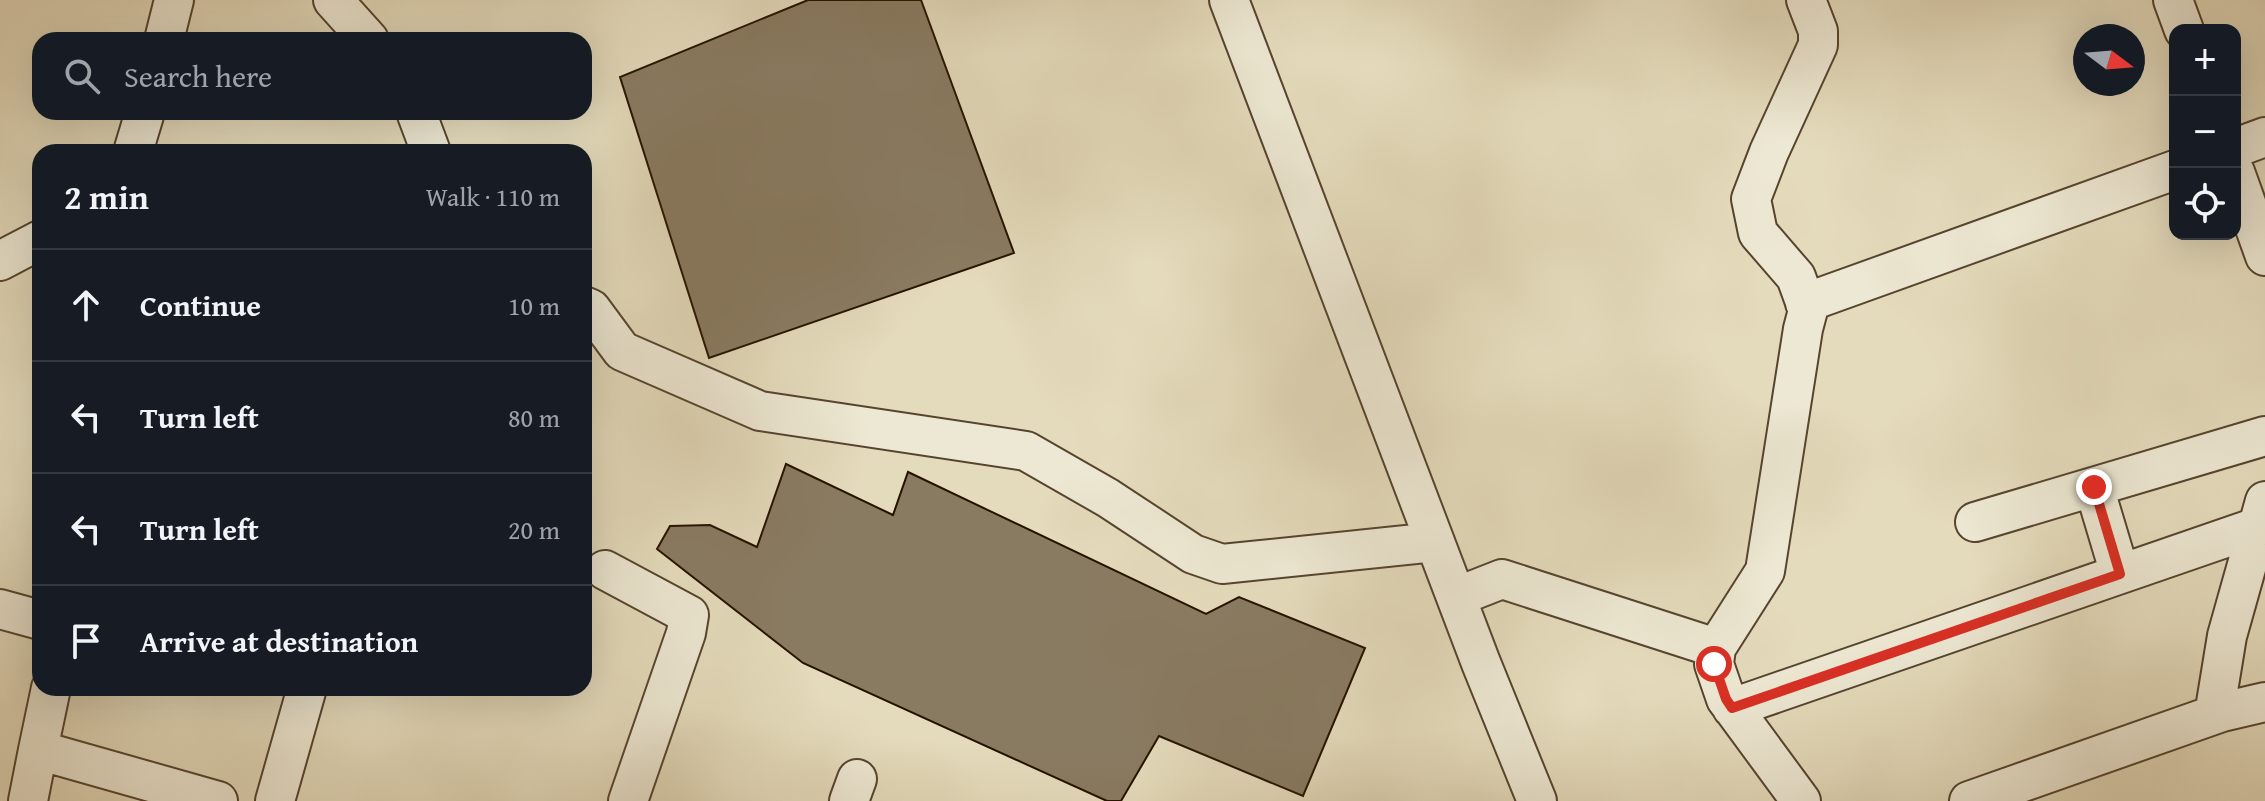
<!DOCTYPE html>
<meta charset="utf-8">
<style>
body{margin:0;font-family:"Gentium Book Plus",serif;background:#20242c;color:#f1f3f6}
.controls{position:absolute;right:24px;top:24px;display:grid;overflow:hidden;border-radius:16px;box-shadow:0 8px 32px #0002}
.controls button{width:72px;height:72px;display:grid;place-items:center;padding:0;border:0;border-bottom:2px solid #363941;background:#171b24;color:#f1f3f6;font:40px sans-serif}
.compass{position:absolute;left:2073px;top:24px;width:72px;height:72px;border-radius:50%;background:#171b24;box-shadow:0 8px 32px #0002;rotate:106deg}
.stop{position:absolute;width:24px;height:24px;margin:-18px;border:6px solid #d93025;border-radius:50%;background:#fff}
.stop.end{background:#d93025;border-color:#fff;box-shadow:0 2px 8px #0008}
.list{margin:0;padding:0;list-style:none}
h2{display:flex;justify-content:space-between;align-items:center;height:104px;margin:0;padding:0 32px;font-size:34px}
h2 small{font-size:26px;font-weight:400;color:#9ea1a6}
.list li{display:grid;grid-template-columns:52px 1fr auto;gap:24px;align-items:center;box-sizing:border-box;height:112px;padding:0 32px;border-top:2px solid #363941}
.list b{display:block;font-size:30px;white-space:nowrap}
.list em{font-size:26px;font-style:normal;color:#9ea1a6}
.icon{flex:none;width:44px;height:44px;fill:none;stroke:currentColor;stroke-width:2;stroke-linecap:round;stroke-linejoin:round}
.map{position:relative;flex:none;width:2265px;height:801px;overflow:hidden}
.search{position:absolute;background:#171b24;box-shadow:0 8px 32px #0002;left:32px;top:32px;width:560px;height:88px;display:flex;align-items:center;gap:20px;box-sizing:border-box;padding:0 28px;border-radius:24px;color:#9ea1a6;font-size:30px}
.panel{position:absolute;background:#171b24;box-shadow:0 8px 32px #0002;left:32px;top:144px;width:560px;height:552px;border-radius:24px}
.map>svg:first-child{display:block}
.building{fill:#897b62;stroke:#261200;stroke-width:2}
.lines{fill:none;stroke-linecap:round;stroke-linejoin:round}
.minor-casing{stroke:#56442f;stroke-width:42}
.minor{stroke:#ede8d3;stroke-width:38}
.route{stroke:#d93025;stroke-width:10}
</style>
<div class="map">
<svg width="2265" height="801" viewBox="0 0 2265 801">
<rect width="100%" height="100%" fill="#e4dbbc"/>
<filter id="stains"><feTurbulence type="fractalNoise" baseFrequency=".0025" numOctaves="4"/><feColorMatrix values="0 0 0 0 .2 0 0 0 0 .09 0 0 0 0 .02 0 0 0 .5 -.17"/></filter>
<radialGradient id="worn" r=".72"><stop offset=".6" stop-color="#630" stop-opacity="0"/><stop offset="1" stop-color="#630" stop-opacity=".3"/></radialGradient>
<path class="building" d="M808,0H921L1014,253L709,358L620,77Z
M786,464L893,515L908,472L1206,614L1239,597L1365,648L1303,796L1159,736L1121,801H1107L803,663L657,549L670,526L710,525L757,547Z"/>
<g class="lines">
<defs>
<path id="minor" d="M333,0L369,40
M1229,0L1481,663L1537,801
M2173,0L2184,30
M164,40L174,0
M416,112L431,152
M2235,148L2265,137
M133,152L145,112
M2235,172L2265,256
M0,261L40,240
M1805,303L2175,170
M584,306L591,309L622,351L760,411L1026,451L1108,498L1193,554L1222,564L1435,542
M2094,487L2120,574
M1975,522L2265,436
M605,570L689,615L686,633L628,801
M1456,597L1502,579L1716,648
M0,609L40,620
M1732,708L2257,527
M2222,712L2216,703L2227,636L2265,501
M38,750L51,688
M28,801L38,750L218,801
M275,801L307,688
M849,801L857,779
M1801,801L1726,699L1714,664L1716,648L1765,571L1803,329L1808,310L1796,277L1758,233L1751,199L1769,152L1818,45V31L1806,0
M1969,801L2222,712L2265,702"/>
</defs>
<use href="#minor" class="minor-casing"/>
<use href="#minor" class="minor"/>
</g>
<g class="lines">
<path class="route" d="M1714,664L1726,699L1732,708L2120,574L2094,487"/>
</g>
<rect width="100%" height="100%" filter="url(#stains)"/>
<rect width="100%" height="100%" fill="url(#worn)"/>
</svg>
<div class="controls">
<button>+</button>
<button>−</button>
<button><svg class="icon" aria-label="locate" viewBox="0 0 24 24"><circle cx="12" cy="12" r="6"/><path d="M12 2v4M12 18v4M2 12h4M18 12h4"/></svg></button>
</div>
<svg class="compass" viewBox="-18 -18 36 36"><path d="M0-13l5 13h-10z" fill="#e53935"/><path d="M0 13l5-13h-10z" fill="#9ea1a6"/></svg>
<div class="stop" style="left:1714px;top:664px"></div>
<div class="stop end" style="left:2094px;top:487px"></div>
<div class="search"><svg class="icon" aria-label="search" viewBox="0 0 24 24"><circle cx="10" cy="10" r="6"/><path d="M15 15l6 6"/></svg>Search here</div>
<section class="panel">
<h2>2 min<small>Walk · 110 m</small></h2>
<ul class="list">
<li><svg class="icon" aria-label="ahead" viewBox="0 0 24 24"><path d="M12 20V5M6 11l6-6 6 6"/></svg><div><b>Continue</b></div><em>10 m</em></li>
<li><svg class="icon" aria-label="left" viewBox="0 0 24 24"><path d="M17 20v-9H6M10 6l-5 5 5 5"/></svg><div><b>Turn left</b></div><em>80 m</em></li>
<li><svg class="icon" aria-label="left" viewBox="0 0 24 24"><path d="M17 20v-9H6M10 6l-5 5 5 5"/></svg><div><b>Turn left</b></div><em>20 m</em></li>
<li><svg class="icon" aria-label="arrive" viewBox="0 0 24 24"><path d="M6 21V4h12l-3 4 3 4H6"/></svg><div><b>Arrive at destination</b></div></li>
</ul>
</section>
</div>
